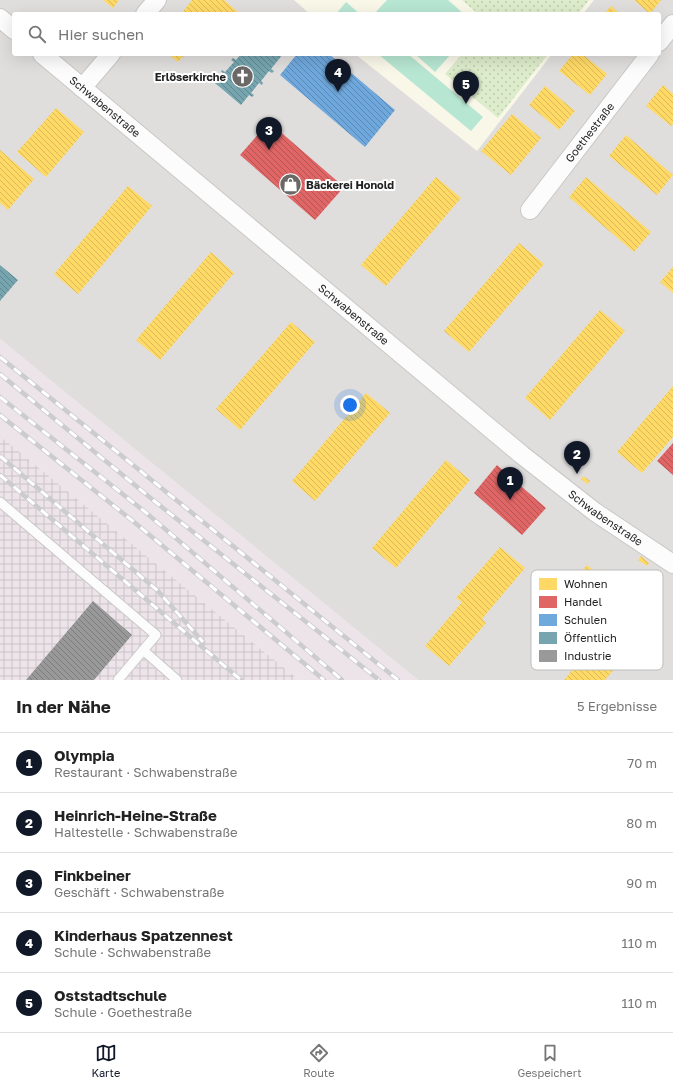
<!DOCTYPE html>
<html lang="de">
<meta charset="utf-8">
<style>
body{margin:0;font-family:"Golos Text",sans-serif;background:#f6f6f6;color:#222}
.you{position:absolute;left:350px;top:405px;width:14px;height:14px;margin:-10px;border:3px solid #fff;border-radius:50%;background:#1a73e8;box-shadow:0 0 0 6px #1a73e833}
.badge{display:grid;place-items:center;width:26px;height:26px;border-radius:50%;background:#111827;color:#fff;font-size:13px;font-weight:700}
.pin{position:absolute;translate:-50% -33px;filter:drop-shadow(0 1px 2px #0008)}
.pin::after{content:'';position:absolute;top:21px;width:14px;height:12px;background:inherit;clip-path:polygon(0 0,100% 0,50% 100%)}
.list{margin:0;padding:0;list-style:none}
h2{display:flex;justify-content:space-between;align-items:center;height:52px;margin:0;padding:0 16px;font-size:17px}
h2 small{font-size:13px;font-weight:400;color:#767676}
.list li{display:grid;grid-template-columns:26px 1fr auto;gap:12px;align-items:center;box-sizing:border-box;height:60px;padding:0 16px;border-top:1px solid #e0e0e0}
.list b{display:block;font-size:15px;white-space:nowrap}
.list p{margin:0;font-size:13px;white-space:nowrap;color:#767676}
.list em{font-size:13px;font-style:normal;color:#767676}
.icon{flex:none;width:22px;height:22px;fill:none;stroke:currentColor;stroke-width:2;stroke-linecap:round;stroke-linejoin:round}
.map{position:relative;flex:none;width:673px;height:680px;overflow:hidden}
.search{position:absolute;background:#fff;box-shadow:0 4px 16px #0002;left:12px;right:12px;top:12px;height:44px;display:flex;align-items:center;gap:10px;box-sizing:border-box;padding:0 14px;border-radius:4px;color:#767676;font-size:15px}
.sheet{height:352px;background:#fff}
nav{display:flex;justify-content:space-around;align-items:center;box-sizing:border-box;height:56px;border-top:1px solid #e0e0e0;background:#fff;font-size:11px;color:#767676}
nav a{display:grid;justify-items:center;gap:2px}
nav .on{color:#111827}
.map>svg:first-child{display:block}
.residential{fill:#dfdedc;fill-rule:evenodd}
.industrial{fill:url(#industrial-grid)}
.education{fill:#f8f7e8}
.railway{fill:#ede4e9}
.grass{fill:url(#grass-dots)}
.pitch{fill:#b7e6d2}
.homes{fill:url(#homes-back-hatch)}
.shops{fill:url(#shops-back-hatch)}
.schools{fill:url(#schools-back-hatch)}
.public{fill:url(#public-back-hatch)}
.industry{fill:url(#industry-back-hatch)}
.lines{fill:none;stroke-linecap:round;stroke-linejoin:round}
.service-casing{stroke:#c9c8c7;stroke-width:11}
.minor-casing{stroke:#c9c8c7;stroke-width:20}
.service{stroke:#fdfcfc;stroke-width:9}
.minor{stroke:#fdfcfc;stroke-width:18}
.rail-casing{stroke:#ccc;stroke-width:4.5}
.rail{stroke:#fff;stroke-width:3;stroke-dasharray:9;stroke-linecap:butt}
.labels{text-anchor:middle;stroke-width:4;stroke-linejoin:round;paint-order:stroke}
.poi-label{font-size:11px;font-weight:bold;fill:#222;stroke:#fff;text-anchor:end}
.street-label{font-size:11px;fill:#222;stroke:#fff}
.key{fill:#fff;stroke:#bdbdbd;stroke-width:1}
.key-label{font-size:11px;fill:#222}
</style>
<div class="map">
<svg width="673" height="680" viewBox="0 0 673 680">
<defs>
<pattern id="industrial-grid" width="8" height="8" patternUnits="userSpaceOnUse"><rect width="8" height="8" fill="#ede4e9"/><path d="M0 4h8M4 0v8" fill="none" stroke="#cbc3c8"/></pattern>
<pattern id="grass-dots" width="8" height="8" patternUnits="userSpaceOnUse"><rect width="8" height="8" fill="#ddeccb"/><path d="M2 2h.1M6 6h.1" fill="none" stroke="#bdcaae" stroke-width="1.8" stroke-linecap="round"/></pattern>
<pattern id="homes-back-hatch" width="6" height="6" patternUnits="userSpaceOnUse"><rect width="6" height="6" fill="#ffd966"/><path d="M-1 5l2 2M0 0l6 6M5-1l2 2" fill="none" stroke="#daba58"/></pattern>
<pattern id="shops-back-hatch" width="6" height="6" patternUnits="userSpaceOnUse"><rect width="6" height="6" fill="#e06666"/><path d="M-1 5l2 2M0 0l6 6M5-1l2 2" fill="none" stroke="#b55454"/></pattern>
<pattern id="schools-back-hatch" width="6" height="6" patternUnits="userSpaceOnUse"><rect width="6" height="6" fill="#6fa8dc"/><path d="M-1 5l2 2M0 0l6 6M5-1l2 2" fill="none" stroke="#5b88b2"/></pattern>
<pattern id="public-back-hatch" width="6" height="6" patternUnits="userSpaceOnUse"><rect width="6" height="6" fill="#76a5af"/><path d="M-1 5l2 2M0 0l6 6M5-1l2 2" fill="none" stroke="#60868e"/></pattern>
<pattern id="industry-back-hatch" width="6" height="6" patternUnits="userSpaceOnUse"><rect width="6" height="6" fill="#999"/><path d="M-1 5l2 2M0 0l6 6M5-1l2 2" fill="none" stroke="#7c7c7c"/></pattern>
</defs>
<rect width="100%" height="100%" fill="#f0eeeb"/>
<path class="residential" d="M0,0H673V680H418L0,339ZM14,14H659V54H14Z"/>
<path class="industrial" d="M0,436L181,584L299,680H0Z"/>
<path class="education" d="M294,0H594L583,14H310Z
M355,54H552L477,151Z"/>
<path class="railway" d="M0,339L418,680H299L181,584L0,436Z"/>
<path class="grass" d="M462,0H589L578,14H478Z
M462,54H548L498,118L445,74Z"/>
<path class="pitch" d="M387,0H448L464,14H374Z
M346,2L360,14H336Z
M378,54H408L483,117L471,131Z
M415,54H451L435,72Z"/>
<path class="homes" d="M103,0H119L113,8Z
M192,0H224L240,14H181Z
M634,0H661L650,14Z
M611,6L620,14H604Z
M168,54H185L178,62Z
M573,54H582L607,74L590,95L559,71Z
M663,85L673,94V124L671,126L646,106Z
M545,86L575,111L559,130L529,105Z
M56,108L84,132L46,177L17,152Z
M512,114L541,138L511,175L481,151Z
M626,135L673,175L657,195L609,156Z
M0,150L34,179L8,210L0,203Z
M436,177L461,198L386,286L361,265Z
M586,177L651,232L634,252L569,197Z
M128,186L152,206L78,294L54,274Z
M519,243L544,264L469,352L444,331Z
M211,252L234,273L160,360L136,340Z
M673,267V293L660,282Z
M600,310L625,331L550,420L525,398Z
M291,322L315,342L240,430L216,409Z
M673,386V437L642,473L617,452Z
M366,393L390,413L315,501L292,481Z
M446,460L470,480L396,568L372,548Z
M583,476L590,481L587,484L581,479Z
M500,547L525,568L482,619L486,623L449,666L425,646L462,602L456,598Z
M641,556L649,563L647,566L638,560Z
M587,565L637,606L619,628L569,586Z
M603,633L627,654L605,680H564Z"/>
<path class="shops" d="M269,122L344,187L315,220L240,155Z
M673,443V475L657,461Z
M497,465L546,508L522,535L474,493Z"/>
<path class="schools" d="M297,54H329L395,110L365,147L280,75Z"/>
<path class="public" d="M241,54H283L271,69L274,71L272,73L269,71L261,81L263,83L262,85L259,83L251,93L254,95L252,97L249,95L241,105L215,83L224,74L221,71L222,70L225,72L234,62L231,60L233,58L236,60Z
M0,265L18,280L0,301Z"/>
<path class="industry" d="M93,601L132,635L94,680H26Z"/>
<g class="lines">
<defs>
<path id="service" d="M0,502L156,635L118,680
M143,650L177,680"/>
<g id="minor">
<path d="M145,14L157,0"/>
<path d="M0,18L14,30"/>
<path d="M659,42L673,24"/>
<path id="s1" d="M42,54L522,455L595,512L673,564"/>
<path d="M82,88L111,54"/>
<path id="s2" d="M530,210L650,54"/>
</g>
</defs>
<use href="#service" class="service-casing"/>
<use href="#minor" class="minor-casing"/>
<use href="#service" class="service"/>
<use href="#minor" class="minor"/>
<defs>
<path id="rail" d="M0,357L398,680
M0,374L153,500L379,680
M0,397L144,511L342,680
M0,415L134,522L324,680
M0,456L158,591L203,642
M0,475L241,680"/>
</defs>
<use href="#rail" class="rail-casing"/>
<use href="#rail" class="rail"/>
</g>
<defs>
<symbol id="church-disc" viewBox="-11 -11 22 22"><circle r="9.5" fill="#6a6968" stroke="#fff"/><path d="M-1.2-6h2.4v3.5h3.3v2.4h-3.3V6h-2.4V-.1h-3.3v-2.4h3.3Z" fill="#fff"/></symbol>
<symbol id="shop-disc" viewBox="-11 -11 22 22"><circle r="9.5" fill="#6a6968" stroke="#fff"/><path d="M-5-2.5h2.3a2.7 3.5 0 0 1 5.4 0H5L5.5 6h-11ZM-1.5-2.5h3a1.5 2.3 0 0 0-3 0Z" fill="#fff"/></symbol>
</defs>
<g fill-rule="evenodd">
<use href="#church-disc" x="230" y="64" width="25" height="25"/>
<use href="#shop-disc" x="278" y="172" width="25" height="25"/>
</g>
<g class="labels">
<g class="poi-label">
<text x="226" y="81">Erlöserkirche</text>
<text x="306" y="189" text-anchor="start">Bäckerei Honold</text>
</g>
<g class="street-label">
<text dy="4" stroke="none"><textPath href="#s1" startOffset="82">Schwabenstraße</textPath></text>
<text dy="4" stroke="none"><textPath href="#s2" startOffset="98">Goethestraße</textPath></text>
<text dy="4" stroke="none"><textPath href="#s1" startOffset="406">Schwabenstraße</textPath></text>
<text dy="4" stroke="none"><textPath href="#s1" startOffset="730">Schwabenstraße</textPath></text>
</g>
</g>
<rect x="531" y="570" width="132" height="100" rx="6" class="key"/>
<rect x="539" y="578" width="18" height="12" fill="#ffd966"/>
<rect x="539" y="596" width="18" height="12" fill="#e06666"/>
<rect x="539" y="614" width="18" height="12" fill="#6fa8dc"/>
<rect x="539" y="632" width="18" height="12" fill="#76a5af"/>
<rect x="539" y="650" width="18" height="12" fill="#999"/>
<g class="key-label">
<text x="564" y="588">Wohnen</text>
<text x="564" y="606">Handel</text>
<text x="564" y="624">Schulen</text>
<text x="564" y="642">Öffentlich</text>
<text x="564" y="660">Industrie</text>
</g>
</svg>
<div class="you"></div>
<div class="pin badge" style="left:510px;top:500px">1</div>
<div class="pin badge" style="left:577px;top:474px">2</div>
<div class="pin badge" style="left:269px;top:150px">3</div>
<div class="pin badge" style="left:338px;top:92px">4</div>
<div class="pin badge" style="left:466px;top:104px">5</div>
<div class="search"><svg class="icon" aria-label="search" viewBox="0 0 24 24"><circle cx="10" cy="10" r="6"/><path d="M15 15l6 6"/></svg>Hier suchen</div>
</div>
<section class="sheet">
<h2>In der Nähe<small>5 Ergebnisse</small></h2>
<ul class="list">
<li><span class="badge">1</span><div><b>Olympia</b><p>Restaurant · Schwabenstraße</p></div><em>70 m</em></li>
<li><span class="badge">2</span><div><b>Heinrich-Heine-Straße</b><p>Haltestelle · Schwabenstraße</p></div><em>80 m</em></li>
<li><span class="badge">3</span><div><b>Finkbeiner</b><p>Geschäft · Schwabenstraße</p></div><em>90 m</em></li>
<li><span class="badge">4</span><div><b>Kinderhaus Spatzennest</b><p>Schule · Schwabenstraße</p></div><em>110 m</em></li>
<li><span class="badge">5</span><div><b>Oststadtschule</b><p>Schule · Goethestraße</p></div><em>110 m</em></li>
</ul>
</section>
<nav>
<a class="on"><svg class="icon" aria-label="map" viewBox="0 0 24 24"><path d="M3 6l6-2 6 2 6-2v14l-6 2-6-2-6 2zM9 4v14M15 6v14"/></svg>Karte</a>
<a><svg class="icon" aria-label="directions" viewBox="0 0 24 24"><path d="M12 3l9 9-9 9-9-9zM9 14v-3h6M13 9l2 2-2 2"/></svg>Route</a>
<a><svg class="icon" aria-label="saved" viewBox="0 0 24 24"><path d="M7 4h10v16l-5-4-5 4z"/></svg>Gespeichert</a>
</nav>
